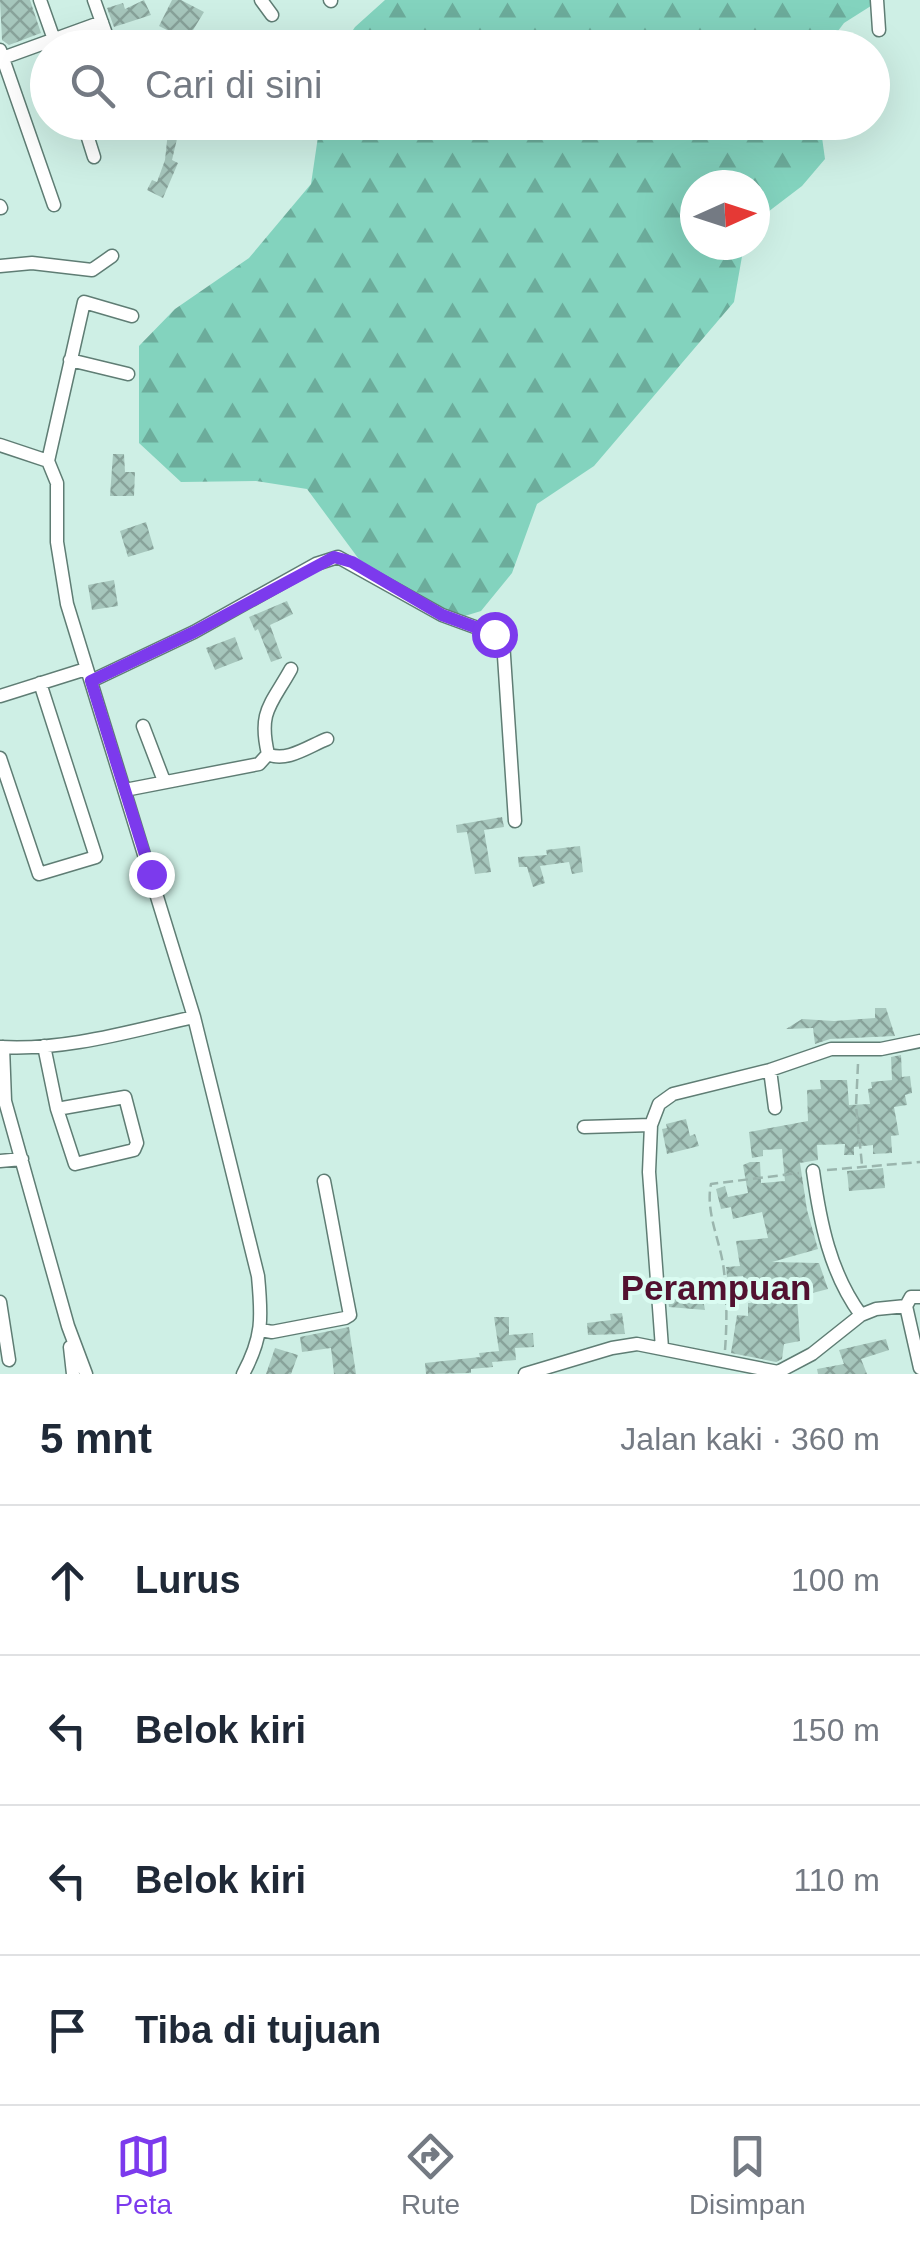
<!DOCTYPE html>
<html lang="id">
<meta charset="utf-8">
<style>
body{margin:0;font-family:Arial,sans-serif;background:#f2f2f3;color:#1f2937}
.compass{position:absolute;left:680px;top:170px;width:90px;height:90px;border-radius:50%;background:#fff;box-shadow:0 10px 40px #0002;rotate:87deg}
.stop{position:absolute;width:30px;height:30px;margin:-22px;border:8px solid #7c3aed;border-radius:50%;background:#fff}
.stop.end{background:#7c3aed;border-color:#fff;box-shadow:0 2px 10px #0008}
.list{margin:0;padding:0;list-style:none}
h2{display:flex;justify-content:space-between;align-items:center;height:130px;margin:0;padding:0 40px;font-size:42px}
h2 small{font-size:32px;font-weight:400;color:#747a83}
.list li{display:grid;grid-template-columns:65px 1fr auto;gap:30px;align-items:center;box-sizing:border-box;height:150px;padding:0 40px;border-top:2px solid #e0e1e3}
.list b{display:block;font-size:38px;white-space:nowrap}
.list em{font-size:32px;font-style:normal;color:#747a83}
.icon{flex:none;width:55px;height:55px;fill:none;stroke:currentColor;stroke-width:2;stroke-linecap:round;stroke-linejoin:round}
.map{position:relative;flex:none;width:920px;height:1374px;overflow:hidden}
.search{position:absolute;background:#fff;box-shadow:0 10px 40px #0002;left:30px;right:30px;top:30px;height:110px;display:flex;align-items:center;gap:25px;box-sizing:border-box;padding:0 35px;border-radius:55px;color:#747a83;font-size:38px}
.sheet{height:730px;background:#fff}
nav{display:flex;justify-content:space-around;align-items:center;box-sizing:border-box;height:140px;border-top:2px solid #e0e1e3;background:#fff;font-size:28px;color:#747a83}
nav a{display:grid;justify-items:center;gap:5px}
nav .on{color:#7c3aed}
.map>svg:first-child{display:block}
.forest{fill:url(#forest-firs)}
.building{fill:url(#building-cross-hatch)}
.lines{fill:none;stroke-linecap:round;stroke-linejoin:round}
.minor-casing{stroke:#5f7d74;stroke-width:15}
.path{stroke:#9ab5ad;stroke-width:2.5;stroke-dasharray:10 5;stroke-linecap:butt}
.minor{stroke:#fff;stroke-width:12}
.route{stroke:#7c3aed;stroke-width:12}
.labels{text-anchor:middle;stroke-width:8;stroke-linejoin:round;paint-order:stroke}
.quarter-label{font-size:35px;font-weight:bold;fill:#521130;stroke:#dbfcf2}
</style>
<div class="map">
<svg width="920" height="1374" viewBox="0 0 920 1374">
<defs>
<pattern id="forest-firs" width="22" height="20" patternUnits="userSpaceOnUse" patternTransform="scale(2.5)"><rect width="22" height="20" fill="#83d3be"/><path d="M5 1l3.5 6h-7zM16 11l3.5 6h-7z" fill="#6cac9b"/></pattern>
<pattern id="building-cross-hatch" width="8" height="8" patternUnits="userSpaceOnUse" patternTransform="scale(2.5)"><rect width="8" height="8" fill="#a6c6bc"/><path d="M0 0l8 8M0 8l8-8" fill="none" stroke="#88a29a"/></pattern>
</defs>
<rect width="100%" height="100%" fill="#ceefe5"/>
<path class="forest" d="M385,0H874V4L844,23L826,47L341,48L355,27Z
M320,123H820L825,159L802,186L760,218L755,226V185H695V245H744L734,302L594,466L537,504L512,573L481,611L455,619L361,562L307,489L256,481L181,482L139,443V346L175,309L249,258L311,184Z"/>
<path class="building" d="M0,0H30L41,33L9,45L2,40Z
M144,0L151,15L114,27L107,8L123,3L125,9Z
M172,0H181L204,12L187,40L159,26Z
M169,122H181L172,160L178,163L163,198L147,190L152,180L157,182L165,160Z
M113,454H124L125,472H135L134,496H110Z
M146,522L154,549L128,557L120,531Z
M114,580L118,606L92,610L88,585Z
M287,601L293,614L270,625L282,658L271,662L258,629L255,631L249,617Z
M235,637L243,659L215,670L206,648Z
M502,817L504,827L484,830L491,872L475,874L467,832L457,833L456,825Z
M580,846L583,872L572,874L569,862L540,866L545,883L533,887L527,867H519L518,857L547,855L546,850Z
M875,1008H886L895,1036L830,1039L815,1044L813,1028L786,1029L802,1019L834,1021L875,1018Z
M901,1055L902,1077L910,1076L912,1093L905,1095L907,1105L894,1107L899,1135L891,1136L892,1153L873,1154V1145L854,1147V1155H844L845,1144L817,1145L818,1160L800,1163L807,1210L818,1249L772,1262L819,1263L828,1289L797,1297L800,1341L784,1344L782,1359L776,1362L731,1353L737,1315L748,1316V1303H751L743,1276L727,1277L726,1267L740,1266L736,1241L768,1238L762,1212L733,1219L731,1207L721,1209L716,1189L725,1186L728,1197L748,1193L743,1165L750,1162H760L761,1183L785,1181L782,1149L763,1150V1156L752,1158L749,1132L808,1121L807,1090L821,1089L820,1080H847L849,1105L870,1104L868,1089L872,1088L871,1082L892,1080L891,1057Z
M686,1119L690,1136L695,1134L699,1146L667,1154L662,1129L667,1128L666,1124Z
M883,1168L885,1188L849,1191L847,1171Z
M699,1279L705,1310L669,1307L668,1299H689L686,1282Z
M622,1313L625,1334L588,1335L587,1323L611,1320L610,1314Z
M494,1317H509V1335L533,1333L534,1347L515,1348L516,1360L492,1362L493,1367L471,1369V1373L426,1374L425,1363L480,1357L479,1353L499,1351Z
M349,1327L356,1374H334L331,1348L302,1352L300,1337Z
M886,1339L889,1350L861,1359L867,1374H818L817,1369L844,1364L839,1350Z
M275,1348L298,1355L291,1374H266Z"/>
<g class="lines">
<defs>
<path id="minor" d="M40,0L57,48
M94,0L111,48
M261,0L272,15
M330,0L331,1
M877,0L879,30
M0,50L54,205
M0,59L102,22
M83,122L94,157
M0,206L1,208
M0,266L32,263L92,270L112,256
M70,360L128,374
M0,445L48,461L57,483V542L67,604L194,1017L258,1276C262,1318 263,1337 243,1374
M48,461L84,302L132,316
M91,681L194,632L316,564L338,557L442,615L494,634L503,641L515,821
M0,696L86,669
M143,726L164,781
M268,754C286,763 309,746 327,739
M0,758L39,874L96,857L40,683
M125,790L259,764L268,754C258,711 271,705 291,669
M44,1046L57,1109L75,1164L134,1150L137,1143L125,1097L57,1109
M0,1047C65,1051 131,1031 194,1017
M3,1047L5,1101L68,1326L86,1374
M770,1070L775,1108
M584,1127L651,1125
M0,1161L22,1159
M813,1171C820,1222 830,1273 861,1315
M920,1297H911L906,1306L920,1368
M0,1302L9,1360
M261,1330L272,1332L345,1318L350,1315L324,1181
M70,1347L73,1374
M662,1348L649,1172L651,1125L659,1104L673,1094L770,1070L831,1049H881L920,1041
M525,1374L612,1348L637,1344L778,1372L812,1354L861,1315L876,1309L906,1306"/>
</defs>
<use href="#minor" class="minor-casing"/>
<path class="path" d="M858,1064L856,1106L862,1165
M827,1170L920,1162
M725,1350C727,1324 727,1297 724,1271C721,1242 705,1213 711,1184L799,1173"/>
<use href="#minor" class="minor"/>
</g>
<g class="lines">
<path class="route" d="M151,874L91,681L194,632L334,557L352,562L442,615L494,634"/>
</g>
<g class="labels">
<g class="quarter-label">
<text x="716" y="1300">Perampuan</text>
</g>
</g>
</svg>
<svg class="compass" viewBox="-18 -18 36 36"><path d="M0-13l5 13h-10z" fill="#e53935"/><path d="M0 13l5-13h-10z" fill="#747a83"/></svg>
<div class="stop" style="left:494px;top:634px"></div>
<div class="stop end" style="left:151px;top:874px"></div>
<div class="search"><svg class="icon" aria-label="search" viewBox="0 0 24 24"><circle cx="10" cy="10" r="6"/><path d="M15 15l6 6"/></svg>Cari di sini</div>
</div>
<section class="sheet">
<h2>5 mnt<small>Jalan kaki · 360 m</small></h2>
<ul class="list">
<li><svg class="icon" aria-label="ahead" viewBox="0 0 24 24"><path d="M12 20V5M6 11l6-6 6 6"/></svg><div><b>Lurus</b></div><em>100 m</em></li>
<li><svg class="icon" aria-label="left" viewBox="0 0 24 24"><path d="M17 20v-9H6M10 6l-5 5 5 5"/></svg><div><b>Belok kiri</b></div><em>150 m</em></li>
<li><svg class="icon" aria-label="left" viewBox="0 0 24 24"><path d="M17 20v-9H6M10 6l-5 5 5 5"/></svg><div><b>Belok kiri</b></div><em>110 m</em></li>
<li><svg class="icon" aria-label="arrive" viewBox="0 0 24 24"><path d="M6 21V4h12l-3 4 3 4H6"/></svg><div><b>Tiba di tujuan</b></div></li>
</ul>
</section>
<nav>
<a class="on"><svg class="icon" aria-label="map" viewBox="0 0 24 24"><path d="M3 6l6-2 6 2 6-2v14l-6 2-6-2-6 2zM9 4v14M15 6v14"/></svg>Peta</a>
<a><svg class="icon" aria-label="directions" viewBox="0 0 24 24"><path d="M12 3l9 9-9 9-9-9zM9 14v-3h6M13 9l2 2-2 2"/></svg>Rute</a>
<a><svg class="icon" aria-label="saved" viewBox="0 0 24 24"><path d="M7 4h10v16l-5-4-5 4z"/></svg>Disimpan</a>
</nav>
